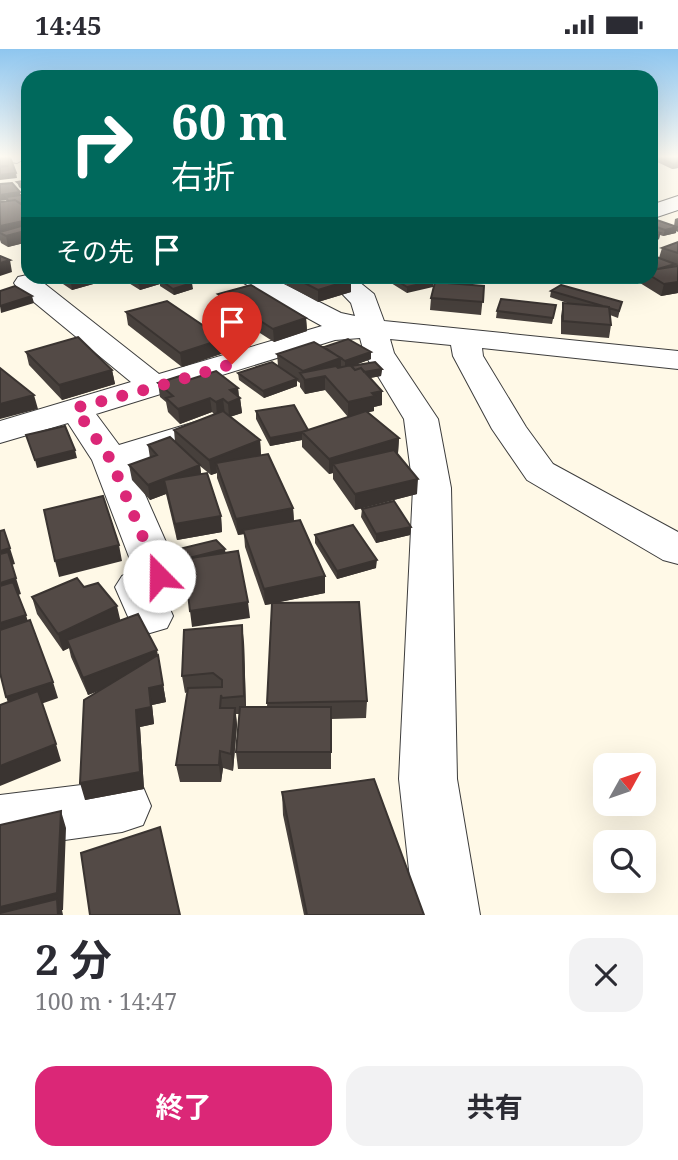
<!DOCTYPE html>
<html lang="ja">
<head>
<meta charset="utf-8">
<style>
	body { margin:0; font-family:"Noto Serif","Noto Sans JP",serif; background:#f2f2f3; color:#2b2b33; height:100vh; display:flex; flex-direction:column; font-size:26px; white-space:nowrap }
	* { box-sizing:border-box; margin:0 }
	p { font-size:23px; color:#7c7c81 }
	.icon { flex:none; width:38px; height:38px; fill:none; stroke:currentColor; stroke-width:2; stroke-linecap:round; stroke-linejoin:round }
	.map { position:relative; height:866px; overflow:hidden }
	.panel { display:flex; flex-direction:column; background:#fff; flex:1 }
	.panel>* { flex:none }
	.hud { position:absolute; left:21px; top:21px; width:637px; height:214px; border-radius:21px; box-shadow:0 7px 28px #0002; background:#00695c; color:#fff; overflow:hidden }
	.needle { width:46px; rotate:50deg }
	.tools { position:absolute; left:593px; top:704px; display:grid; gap:14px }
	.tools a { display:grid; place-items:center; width:63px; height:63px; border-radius:14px; background:#fff; box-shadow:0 7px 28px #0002; font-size:35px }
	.pin { position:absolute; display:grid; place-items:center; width:60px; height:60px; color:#fff; margin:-72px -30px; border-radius:50% 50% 50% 0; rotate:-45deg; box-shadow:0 0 7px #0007 }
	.pin .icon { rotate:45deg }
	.me { position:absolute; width:77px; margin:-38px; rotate:338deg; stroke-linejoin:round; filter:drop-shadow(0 0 5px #0008) }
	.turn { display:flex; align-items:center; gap:24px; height:147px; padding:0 35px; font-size:32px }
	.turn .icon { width:91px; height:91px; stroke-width:2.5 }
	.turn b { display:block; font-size:49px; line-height:60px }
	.then { display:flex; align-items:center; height:66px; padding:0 35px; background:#0003; gap:14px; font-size:26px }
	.round { display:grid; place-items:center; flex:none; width:74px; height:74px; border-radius:21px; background:#f2f2f3 }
	.headline { display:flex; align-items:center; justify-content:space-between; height:119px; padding:0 35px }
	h1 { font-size:42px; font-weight:700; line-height:52px }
	.primary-button { display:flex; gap:14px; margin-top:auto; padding:14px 35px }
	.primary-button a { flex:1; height:80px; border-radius:21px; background:#db2777; color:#fff; font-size:28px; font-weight:700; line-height:80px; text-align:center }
	.primary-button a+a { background:#f2f2f3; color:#2b2b33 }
	.status { display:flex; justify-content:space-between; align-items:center; height:49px; padding:0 35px; background:#fff; direction:ltr }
	.status svg { height:19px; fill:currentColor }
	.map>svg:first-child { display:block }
</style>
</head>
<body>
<div class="status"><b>14:45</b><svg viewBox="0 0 49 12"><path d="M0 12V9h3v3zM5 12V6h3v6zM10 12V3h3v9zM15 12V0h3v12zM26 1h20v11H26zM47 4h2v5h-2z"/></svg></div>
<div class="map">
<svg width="678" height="866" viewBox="0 0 678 866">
	<rect width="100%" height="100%" fill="#fff9e7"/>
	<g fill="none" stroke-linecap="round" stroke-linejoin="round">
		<defs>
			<path id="minor" d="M8,107H26V109L17,114L11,113Z
				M678,147V161L651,170V156Z
				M27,226L36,228L159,325L322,277L242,233L239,228H270L341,264L355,267L351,254L326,228H353L374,245L384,272L678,302V320L482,299L483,307L526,378L553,415L678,483V515L663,511L527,431L492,380L453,307L451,296L390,290L394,304L438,370L451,439L457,730L480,866H414L399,730L413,439L404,370L364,304L360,289L335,291L96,365L119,396L215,367L227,371L233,378L227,385L132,416L181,527L175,538L163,544L173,567L167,579L150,584L133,579L115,538L122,527L134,521L92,411L68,374L0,394V372L131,333L18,240L14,234L18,228Z
				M122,731L143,738L151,757L143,776L122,783L0,800V746Z"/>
		</defs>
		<use href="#minor" stroke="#3d3d3d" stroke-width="2"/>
		<use href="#minor" fill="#fff" fill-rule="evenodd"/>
	</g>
	<path fill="#47403c" d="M651,107H678V119L672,120L651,110Z
		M28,131V159H27L28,160V196L24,194L8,198L1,194L0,191V153H7L6,151H0V135L20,146L28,145L19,138L17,133Z
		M651,169L674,177L675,170L678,169V183L676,182V184L663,187L660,186L659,190L651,194Z
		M678,193V244L661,247L640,234L641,228H651V206L659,209L662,199Z
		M56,228H110L111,230L72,241L57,231Z
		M119,228H185H182L193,240L174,246L160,237V235L140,241Z
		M287,228H345L351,231V243L318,253L287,236Z
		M383,228H427L407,244L383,229Z
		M496,228H527L513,234Z
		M615,228H640L629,232Z
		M484,237L481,266L430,261L431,249Z
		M551,242L620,260L618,269L610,266L611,276L609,289L561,285V267L563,254L570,255L550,248Z
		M218,245L306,269L307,282L274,293L219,258Z
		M556,256L552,275L496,269L497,262Z
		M126,263L223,290L224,304L182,318L128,276Z
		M324,298L371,310L352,317L382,320L381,327L370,329L382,356L374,358V362L368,363L399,389L398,404L397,405L417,445L355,461L333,430V424L329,425L302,398V391L270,397L256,370V362L308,381L348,368L325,341L305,345L300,338V334L297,332V337L264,349L239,331L238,324L278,317L277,305Z
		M26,303L112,321L115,335L62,351L29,316Z
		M185,332L238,339L239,348L240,349L242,364L230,368L260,391L261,406L293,459L294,472L325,544L274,554L367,652L366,669L331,670V720H238L236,703L240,665H236L237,676L233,722L223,719L221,733H180L176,716L188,643L185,644L182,627L244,593L246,658H267L272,555L265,556L245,498L244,485L238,486L217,429V424L211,426L200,417L201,425L221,467L222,483L177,491L166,445L150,451L132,431L129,416L150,409L148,396L175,393L174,381L215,366L212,363L180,375L168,363L166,353L160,348L158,334Z
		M362,460L411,478L410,486L376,494L361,468Z
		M315,486L376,519L337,530L315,494Z
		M84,538L158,606L166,653L152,656L154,675L140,678L144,740L85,751L98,642L88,646L71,608L69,599L63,602L37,565L32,548Z
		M282,743L424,866H304L283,766Z"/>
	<path fill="#3a3431" d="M678,114V119L672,120L673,115Z
		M16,124L17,129L0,131V126Z
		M20,143L21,149L6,148V151L0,152V146Z
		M28,153V159L11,161L10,156Z
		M28,171V182L22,184L24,194L8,198L6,187L0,184V177Z
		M677,178L676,184L663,187L665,181Z
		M660,184L659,190L651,194V188Z
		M10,211L12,223L0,227V214Z
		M95,228H110L111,230L72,241L71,234Z
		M163,228H170L159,230L160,235L140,241L139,235Z
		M513,228H527L513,234Z
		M630,228H640L629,232Z
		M351,231V243L318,253V241Z
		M434,232L433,238L407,244V238Z
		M678,233V244L661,247L664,235Z
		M192,234L193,240L174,246L173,240Z
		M32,247L34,254L1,264L0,257Z
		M306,269L307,282L274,293L273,280Z
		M223,290L224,304L182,318L180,304Z
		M371,303V310L345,320V312Z
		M341,309V323L325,328V341L305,345L303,322Z
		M382,320L381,327L353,332V325Z
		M112,321L115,335L62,351L59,336Z
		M297,330V337L264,349L263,342Z
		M238,339L239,350L240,349L242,364L229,368L228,354L230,341Z
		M382,342V356L374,358V362L348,368V353L372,344Z
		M34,346L38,360L0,370V355Z
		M210,349L212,363L180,375L178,360Z
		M223,350L225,365L217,368L216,353Z
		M302,383V391L270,397V389Z
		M399,389L398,404L338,423L333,415V424L329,425V410Z
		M260,391L261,406L216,414L217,424L211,426L209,411Z
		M75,401L77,409L37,419L35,411Z
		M200,416L202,431H164L166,445L150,451L148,436Z
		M418,430L417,445L355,461V445Z
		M293,459L294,475L243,481L244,485L238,486L236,470Z
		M221,467L222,483L177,491L175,475Z
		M411,478L410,486L376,494V485Z
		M119,496L122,512L59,528L55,512Z
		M10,499L15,515L0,519V502Z
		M225,500L226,508L175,522L173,513Z
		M377,511L376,519L337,530V522Z
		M325,527V544L265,556L264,540Z
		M16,529L21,545L0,552V534Z
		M248,553L250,569L192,578L190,562Z
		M117,557L121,574L67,591L69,599L63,602L58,585Z
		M26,566L31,583L0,593V574Z
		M242,576L244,593L246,664L244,647Z
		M157,601L160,618L88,646L83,629Z
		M158,606L166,653L152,656L154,675L140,678L144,740L85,751L80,734L136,661L149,639Z
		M53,633L58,649L12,665L6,648Z
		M235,659L237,676L233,722L231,705Z
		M56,695L61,712L0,737V717Z
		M220,702L223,719L221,733L219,716Z
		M61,762L66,779L63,861H62L63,866H0V858Z"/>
	<path fill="#534a46" stroke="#3a3431" stroke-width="2" d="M656,107H678V114L673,115Z
		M10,108L16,124L0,126V118L8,117H0V109Z
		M28,131V139L27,140L17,133Z
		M12,134L20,143L0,146V135Z
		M28,145V153L20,154L15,151L8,152L6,148Z
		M15,151L28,160V171L0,177V153Z
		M651,169L677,178L665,181L651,176Z
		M28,175V186L21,183L6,187L0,184V183Z
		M651,181L660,184L651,188Z
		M678,193V204L662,199Z
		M651,206L675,215L658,220L651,217Z
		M0,207L10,211L0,214Z
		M678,217V233L664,235L651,227V221Z
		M60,228H95L71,234Z
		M128,228H163L139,235Z
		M169,228H181L192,234L173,240L159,230Z
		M293,228H345L351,231L318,241Z
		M391,228H427L434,232L407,238Z
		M435,233L484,237L483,253L431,249Z
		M251,236L306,269L273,280L218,245Z
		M561,236L622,253L619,262L609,259V258L603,257L551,242Z
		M15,237L32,247L0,257V242Z
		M501,250L556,256L553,269L497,262Z
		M167,252L223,290L180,304L126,263Z
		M563,254L609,258L611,276L563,272Z
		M78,288L112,321L59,336L26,303Z
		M348,290L371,303L345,312L324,298Z
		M314,293L341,309L303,322L277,305Z
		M272,313L297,330L263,342L238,324Z
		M375,313L382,320L364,323L361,319L355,321L351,317Z
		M351,316L355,321L361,319L382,342L372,344L375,347L348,353L325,327L305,331L300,324L336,317L338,319Z
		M0,319L34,346L0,355Z
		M216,322L238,339L230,341L240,349L228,354L223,350L216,353L210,349L178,360L166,349L173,347L158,334L180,327L185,332Z
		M294,356L308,381L302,383L270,389L256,362Z
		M223,362L260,391L209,411L174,381Z
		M366,362L399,389L329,410L302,383Z
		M65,377L75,401L35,411L26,386Z
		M170,388L200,416L148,436L129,416L157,406L148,396Z
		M394,401L418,430L355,445L333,415Z
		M268,405L293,459L236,470L216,414Z
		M207,424L221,467L175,475L164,431Z
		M103,447L119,496L55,512L44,461Z
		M394,452L411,478L376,485L362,460Z
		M300,471L325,527L264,540L243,481Z
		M353,476L377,511L337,522L315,486Z
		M4,481L10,499L0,502V482Z
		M216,491L225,500L173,513L171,502Z
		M238,502L248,553L190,562L184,510Z
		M8,503L16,529L0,534V505Z
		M77,529L84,538L98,534L117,557L58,585L32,548Z
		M13,533L26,566L0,574V537Z
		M359,553L367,652L267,654L272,554Z
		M138,565L157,601L83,629L67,591Z
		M30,571L53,633L6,648L0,624V581Z
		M242,576L244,647L222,649L221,646L220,659H235L231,705L220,702L219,716H176L188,639L222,638V631L213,624L182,627L184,581Z
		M158,606L163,636L149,639L151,658L136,661L140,723L80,734L84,651Z
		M38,642L56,695L0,717V656Z
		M240,658H331V703H236Z
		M374,730L424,866H307L282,743Z
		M61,762L57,844L0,858V776Z
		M160,778L180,866H90L81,804Z
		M57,850L58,866H0V864Z"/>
	<linearGradient id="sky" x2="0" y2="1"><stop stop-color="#8ec6ef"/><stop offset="0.47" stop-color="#fffcf4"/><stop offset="1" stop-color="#fffcf4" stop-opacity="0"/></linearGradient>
	<rect width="678" height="229" fill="url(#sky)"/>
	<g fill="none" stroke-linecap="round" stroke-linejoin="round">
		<path stroke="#db2777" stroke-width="12" stroke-dasharray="0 21.6" d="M159,527L111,411L75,359L156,338L232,315"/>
	</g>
</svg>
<div class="tools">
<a><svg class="needle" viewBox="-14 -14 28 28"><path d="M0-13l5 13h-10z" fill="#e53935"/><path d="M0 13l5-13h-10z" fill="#7c7c81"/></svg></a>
<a><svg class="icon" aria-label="search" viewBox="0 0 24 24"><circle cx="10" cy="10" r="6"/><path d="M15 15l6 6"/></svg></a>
</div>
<div class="pin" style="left:232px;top:315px;background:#d93025"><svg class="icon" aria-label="arrive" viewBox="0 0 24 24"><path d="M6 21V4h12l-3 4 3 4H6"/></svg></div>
<svg class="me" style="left:159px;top:527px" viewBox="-20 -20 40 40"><circle r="19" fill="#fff"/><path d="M0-13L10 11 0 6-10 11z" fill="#db2777"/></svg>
<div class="hud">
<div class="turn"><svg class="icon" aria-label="right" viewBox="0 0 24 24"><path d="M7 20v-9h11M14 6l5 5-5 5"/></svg><div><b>60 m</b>右折</div></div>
<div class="then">その先<svg class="icon" aria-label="arrive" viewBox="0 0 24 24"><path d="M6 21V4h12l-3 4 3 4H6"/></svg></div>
</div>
</div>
<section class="panel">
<div class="headline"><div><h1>2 分</h1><p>100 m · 14:47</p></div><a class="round"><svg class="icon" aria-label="close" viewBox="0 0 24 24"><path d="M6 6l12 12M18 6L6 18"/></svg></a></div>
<div class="primary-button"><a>終了</a><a>共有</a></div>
</section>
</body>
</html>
